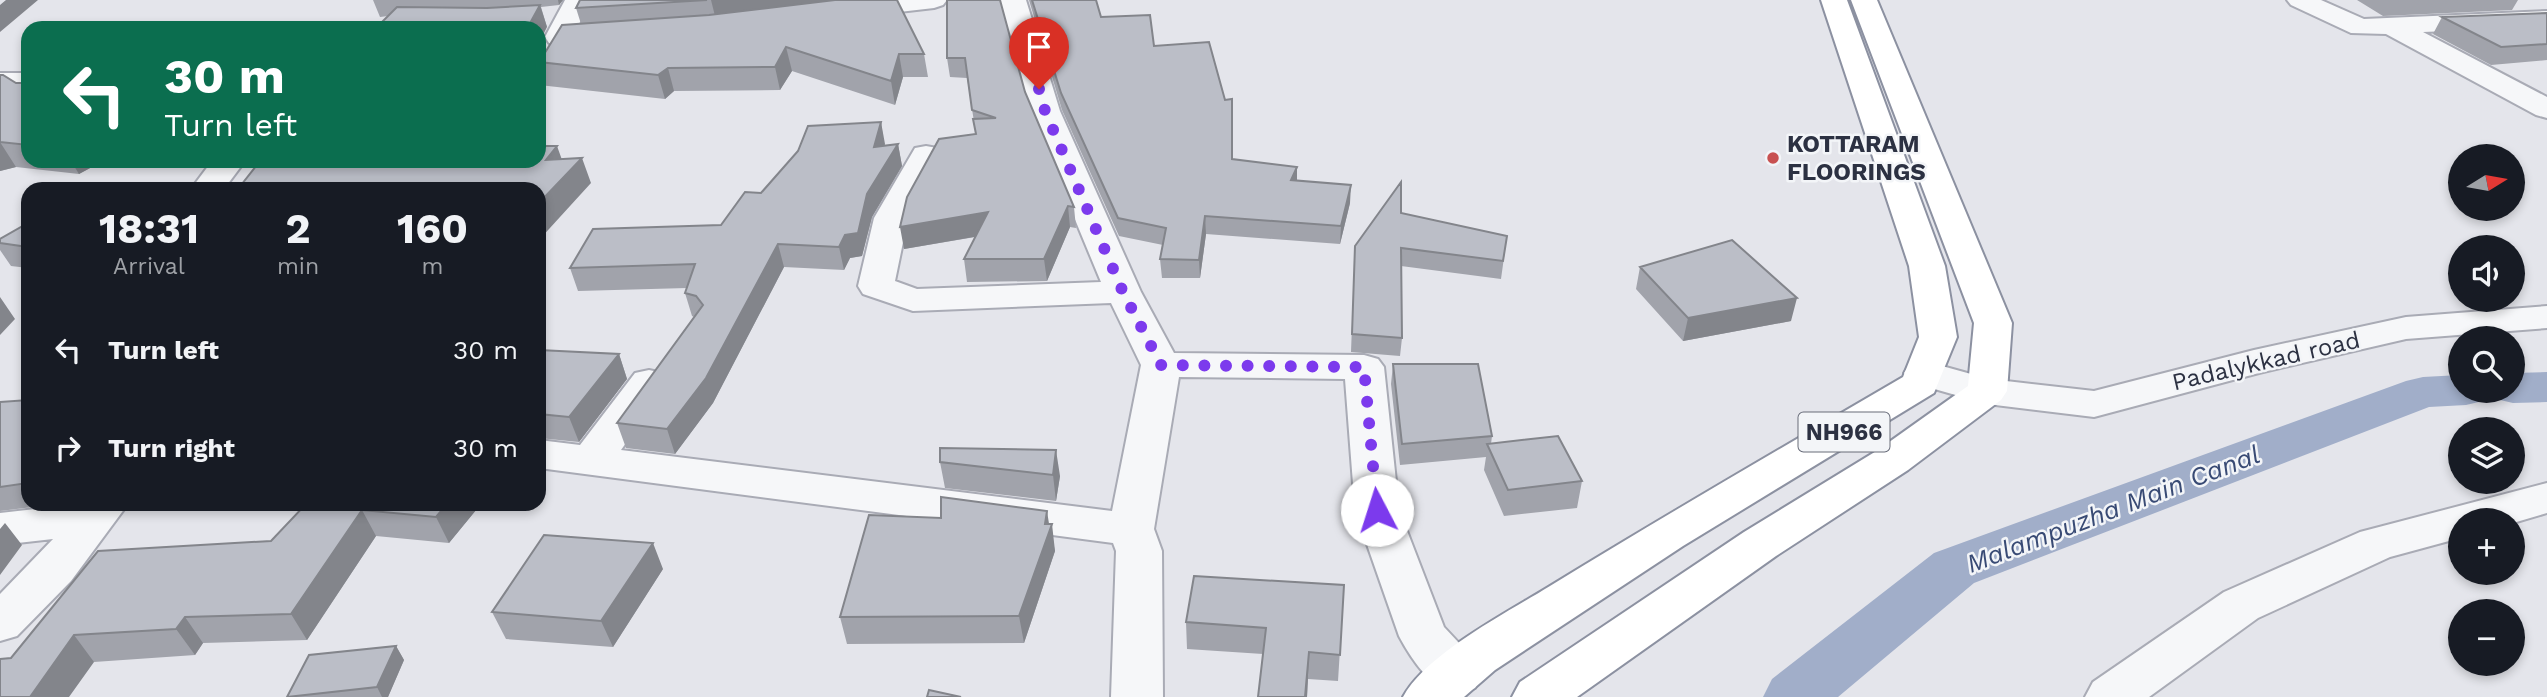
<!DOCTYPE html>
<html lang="en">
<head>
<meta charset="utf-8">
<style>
	body { margin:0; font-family:"Work Sans",sans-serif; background:#20242c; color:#f1f3f6; height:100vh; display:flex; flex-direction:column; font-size:26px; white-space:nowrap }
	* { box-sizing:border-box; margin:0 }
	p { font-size:23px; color:#9ea1a6 }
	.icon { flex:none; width:38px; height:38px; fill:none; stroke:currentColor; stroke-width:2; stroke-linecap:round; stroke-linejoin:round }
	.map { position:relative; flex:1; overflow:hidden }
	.side { position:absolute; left:21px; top:182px; width:525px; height:329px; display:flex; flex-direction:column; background:#171b24; border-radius:21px; box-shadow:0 4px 10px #0003 }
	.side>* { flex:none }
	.hud { position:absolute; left:21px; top:21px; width:525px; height:147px; border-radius:21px; box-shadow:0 4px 10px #0003; background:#0b6e4f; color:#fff; overflow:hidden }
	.needle { width:46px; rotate:79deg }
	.buttons { position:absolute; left:2448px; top:144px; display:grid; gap:14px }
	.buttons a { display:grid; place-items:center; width:77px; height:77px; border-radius:50%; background:#171b24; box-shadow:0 4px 10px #0003; font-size:35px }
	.pin { position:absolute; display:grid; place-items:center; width:60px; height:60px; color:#fff; margin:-72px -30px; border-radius:50% 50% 50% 0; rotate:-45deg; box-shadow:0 0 7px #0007 }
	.pin .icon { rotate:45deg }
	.me { position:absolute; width:77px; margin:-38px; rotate:355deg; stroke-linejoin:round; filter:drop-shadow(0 0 5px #0008) }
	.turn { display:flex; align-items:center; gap:24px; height:147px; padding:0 28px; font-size:32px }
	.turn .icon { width:91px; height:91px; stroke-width:2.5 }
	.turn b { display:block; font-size:49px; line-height:60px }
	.eta { display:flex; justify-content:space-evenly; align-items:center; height:119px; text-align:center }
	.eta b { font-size:42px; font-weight:700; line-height:49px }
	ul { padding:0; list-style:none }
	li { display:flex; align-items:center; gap:21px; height:98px; padding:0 28px }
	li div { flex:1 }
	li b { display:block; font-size:26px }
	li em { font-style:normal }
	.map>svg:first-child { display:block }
</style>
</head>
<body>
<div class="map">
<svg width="2547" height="697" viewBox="0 0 2547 697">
	<rect width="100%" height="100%" fill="#e4e5eb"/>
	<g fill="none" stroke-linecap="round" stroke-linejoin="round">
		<path fill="#a1aec9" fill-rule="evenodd" d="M2547,372V402L2513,403L2496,399L2490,391L2483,401L2466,405L2429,407L1974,583L1838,697H1763L1772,679L1934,553L2406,381L2423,377L2460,375V390H2513V373Z"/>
		<defs>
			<path id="minor" d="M565,0H591L577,28L605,29L609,35L605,41L559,45L549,43L545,37Z
				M866,0H947L943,5L934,8L847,18L838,16L834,10L838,4Z
				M1000,0H1026L1060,111L1141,292L1174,353L1364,355L1378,359L1384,367L1399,510L1444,627L1475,660L1482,674L1475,688C1470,690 1463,693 1458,693C1434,695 1409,655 1399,636L1355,510L1345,379L1179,377L1154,529L1162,551L1163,697H1111L1116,551L1113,543L539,468V440L580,445L635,373L649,370L663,373L669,382L621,450L1112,511L1141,365L1111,303L913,311L863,294L858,286L874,218L915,148L926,146L937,148L942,155L908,218L895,281L917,289L1101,282L1030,111Z
				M2287,0H2321L2364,19L2547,11V27L2423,32L2547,97V118L2536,115L2386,34L2351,33L2291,5Z
				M0,73H28V91H0Z
				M212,161H245L224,189H191Z
				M2547,306V328L2406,339L2259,373L2094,417L1987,404L1910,382L1904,373L1910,364L1924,361L1989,379L2094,391L2254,350L2406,317Z
				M2547,483V513L2513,523V520H2460V538L2390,557L2258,618L2149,697H2085L2093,682L2224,592L2360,532Z
				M80,504H123L125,508L71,581L17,636L0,641V594L53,539L0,545V513Z"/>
			<path id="highway" d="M1821,0H1847L1945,266L1957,337L1934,393L1683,546L1495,670L1464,697H1403C1426,654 1508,612 1550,586C1667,514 1785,446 1903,377L1919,337L1909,266Z
				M1851,0H1877L2012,323L2007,391L2001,400L1908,470L1776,556L1577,697H1512L1520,682L1744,532L1878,450L1968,386L1974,323Z"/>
		</defs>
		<use href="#minor" stroke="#a9abb5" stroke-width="4"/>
		<use href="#highway" stroke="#8c91a1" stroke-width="4"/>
		<use href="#minor" fill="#f6f7f9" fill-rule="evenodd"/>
		<use href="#highway" fill="#fff" fill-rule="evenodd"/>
	</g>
	<path fill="#a1a3ab" d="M373,0H563L559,5L541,7L547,27L388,16L380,17Z
		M580,0H897L924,54L928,77H903L895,105L792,71L780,90L674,91L665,99L539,85V57L543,56L581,24L576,8Z
		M947,0L1025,92L1074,207L1076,228L1070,227L1047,281L967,282L964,259L975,237L904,249L976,134L967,78L950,77L947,58Z
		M1029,0H1096L1101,17L1154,46L1232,159L1297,167V181L1350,203L1340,244L1206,234L1200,278H1162L1160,259L1163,245L1119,236L1062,110Z
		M2357,0H2518L2512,10L2383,16Z
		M2547,13V60L2491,65L2433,34L2442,17Z
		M0,75L16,83H28V161H103L79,174L16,167L0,171Z
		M881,122L884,146L898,144L902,166L872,217L862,256L850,258L844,270L784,267L713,403L675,454L626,448L617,423L694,317L692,316L685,293L687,288L578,291L570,268L721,225L761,193Z
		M1401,213L1507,236L1501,279L1401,266L1402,338L1400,356L1351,352L1355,246Z
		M28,223V268L11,266L0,250V239Z
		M1640,267L1791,321L1683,341L1636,289Z
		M539,350L619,354L627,379L579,442L539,438Z
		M1393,364L1492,436L1491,444L1582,481L1577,508L1504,516L1484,470L1486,457L1400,465L1391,384Z
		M28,400V504H57L0,511V402Z
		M940,462L1060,476L1056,501L945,488Z
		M306,504H481L449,543L376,536L307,640L203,643L195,655L94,662L11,658L271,541Z
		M1049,524L1055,551L1024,643L847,644L840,617Z
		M663,569L613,647L506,639L492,612Z
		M1344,585L1338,681L1308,679L1307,697H1258L1263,654L1187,649L1186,622Z
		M396,646L404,660L388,697H287Z"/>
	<path fill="#83858b" d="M6,0H38L0,32V5Z
		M558,0H563L559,5Z
		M711,0H865L715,16Z
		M540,5L547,27L539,43V28H529V25Z
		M786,47L792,71L780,90L775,67Z
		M899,54L903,77L895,105L891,81Z
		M668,68L674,91L665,99L658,75Z
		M881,122L885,144L878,169L874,147Z
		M0,142L16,167L0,171Z
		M898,144L902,166L872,217L862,256L850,258L844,270L839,247L867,194Z
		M557,146L566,171L546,160Z
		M582,158L591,183L539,240V203Z
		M71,161H103L79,174Z
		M424,161H447L451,172H429Z
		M1297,167V185L1291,180Z
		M1351,185L1350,203L1340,244L1341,226Z
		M1068,206L1070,227L1047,281L1044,259Z
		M988,212L991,234L904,249L900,227Z
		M1205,216L1206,234L1200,278L1199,260Z
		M778,244L784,267L713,403L675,454L667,429Z
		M0,297L15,319L0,335Z
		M1797,298L1791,321L1683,341L1688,318Z
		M619,354L627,379L579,442L569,417Z
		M1056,450L1060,476L1056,501L1053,475Z
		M447,504H481L449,543L436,517Z
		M362,510L376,536L307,640L291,614Z
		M1047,511L1050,530L1052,524L1055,551L1024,643L1019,616L1045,524Z
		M5,523L22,545L0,575V529Z
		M653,543L663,569L613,647L601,621Z
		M185,617L203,643L195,655L176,629Z
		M74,635L94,662L69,697H30Z
		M396,646L404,660L388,697H382L377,687Z
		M1309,652L1307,697H1305Z"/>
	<path fill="#bbbec7" stroke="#83858b" stroke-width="2" d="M580,0H707L576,8Z
		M835,0H897L924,54H899L891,81L786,47L775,67L668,68L658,75L539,62V57L543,56L562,25L709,15Z
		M947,0H1000L1025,92L1074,207L1068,206L1044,259H964L988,212L900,227L907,197L939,139L976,134L973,119L996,118L972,110L965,58H947Z
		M1032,0H1096L1101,17L1150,15L1154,46L1209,42L1225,100L1232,99V159L1297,167L1291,180L1351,185L1341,226L1205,216L1199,260L1160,259L1166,228L1118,218L1061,93Z
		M540,5L529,25V28H376L397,7L487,8Z
		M2547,13V44L2501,47L2442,17Z
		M0,75H3L16,83H28V145L0,142Z
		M881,122L874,147L898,144L867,194L858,233L845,235L839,247L778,244L706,378L667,429L617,423L703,305L696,296L685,293L695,264L570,268L593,229L721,225L745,192L761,193L798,151L808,126Z
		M539,146H557L546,160L582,158L539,203V189H238L260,161H427V162L429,166H463L468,161H539Z
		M1401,182V213L1507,236L1503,261L1401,248L1402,338L1352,334L1355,246Z
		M28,223V247L0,243V239Z
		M1732,240L1797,298L1688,318L1640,267Z
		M539,350L619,354L569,417L539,414Z
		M1393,364H1478L1492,436L1402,444Z
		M28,400V483L0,487V402Z
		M1558,436L1582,481L1508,490L1487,444Z
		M940,448L1056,450L1053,475L940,462Z
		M941,497L1047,511L1045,524H1052L1019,616L840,617L869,515L941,518Z
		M306,504H447L436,517L362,510L291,614L185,617L176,629L74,635L30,697H0V659L11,658L98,551L271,541Z
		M544,535L653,543L601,621L492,612Z
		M1194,576L1344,585L1340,655L1309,652L1305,697H1258L1266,628L1186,622Z
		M396,646L377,687L287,697L309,655Z
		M929,690L961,697H927Z"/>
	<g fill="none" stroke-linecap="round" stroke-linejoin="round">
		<path stroke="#7c3aed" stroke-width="12" stroke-dasharray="0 21.6" d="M1039,89L1045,111L1123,292L1161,365L1364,367L1377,510"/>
	</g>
	<circle fill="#c85151" stroke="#f3f5f8" stroke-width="2.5" cx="1773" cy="158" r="7"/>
	<g text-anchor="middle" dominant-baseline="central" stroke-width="5" stroke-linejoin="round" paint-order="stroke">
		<rect fill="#f3f5f8" stroke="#686c79" stroke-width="2" x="1798.5" y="412.5" width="91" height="39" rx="5"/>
		<g font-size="23" font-weight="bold" fill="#2c3142">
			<text x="1844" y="432">NH966</text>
		</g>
		<g font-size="24" font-weight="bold" fill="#2c3142" stroke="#f3f5f8" text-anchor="start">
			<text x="1787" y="144">KOTTARAM<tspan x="1787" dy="28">FLOORINGS</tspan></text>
		</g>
		<g font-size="24" fill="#2c3142" stroke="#f3f5f8">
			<text transform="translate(2266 361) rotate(-13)">Padalykkad road</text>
		</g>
		<g font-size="26" font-style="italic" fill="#384a74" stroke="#f3f5f8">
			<text transform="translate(2113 509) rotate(-21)">Malampuzha Main Canal</text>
		</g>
	</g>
</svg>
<div class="buttons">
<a><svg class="needle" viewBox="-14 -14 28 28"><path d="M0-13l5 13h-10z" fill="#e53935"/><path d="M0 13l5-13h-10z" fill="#9ea1a6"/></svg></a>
<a><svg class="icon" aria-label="sound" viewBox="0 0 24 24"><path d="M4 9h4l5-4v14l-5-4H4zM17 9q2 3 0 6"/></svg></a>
<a><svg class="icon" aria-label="search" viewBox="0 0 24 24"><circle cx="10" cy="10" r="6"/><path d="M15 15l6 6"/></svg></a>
<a><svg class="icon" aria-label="layers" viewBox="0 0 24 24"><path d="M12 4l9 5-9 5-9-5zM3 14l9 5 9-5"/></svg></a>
<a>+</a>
<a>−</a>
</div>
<div class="pin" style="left:1039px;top:89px;background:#d93025"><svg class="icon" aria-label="arrive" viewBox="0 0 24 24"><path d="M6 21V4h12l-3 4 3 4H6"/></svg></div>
<svg class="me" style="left:1377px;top:510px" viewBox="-20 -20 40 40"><circle r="19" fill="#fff"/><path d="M0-13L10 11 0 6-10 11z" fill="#7c3aed"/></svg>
<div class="hud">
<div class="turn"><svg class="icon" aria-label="left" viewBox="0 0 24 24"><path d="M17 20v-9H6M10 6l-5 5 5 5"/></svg><div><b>30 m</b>Turn left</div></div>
</div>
<section class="side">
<div class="eta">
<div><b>18:31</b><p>Arrival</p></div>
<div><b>2</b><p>min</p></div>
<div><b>160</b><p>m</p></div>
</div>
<ul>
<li><svg class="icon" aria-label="left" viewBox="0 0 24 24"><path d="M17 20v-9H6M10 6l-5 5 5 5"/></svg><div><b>Turn left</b></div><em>30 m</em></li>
<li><svg class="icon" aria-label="right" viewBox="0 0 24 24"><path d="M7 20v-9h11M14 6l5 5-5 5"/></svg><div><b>Turn right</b></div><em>30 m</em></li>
</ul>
</section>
</div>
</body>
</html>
